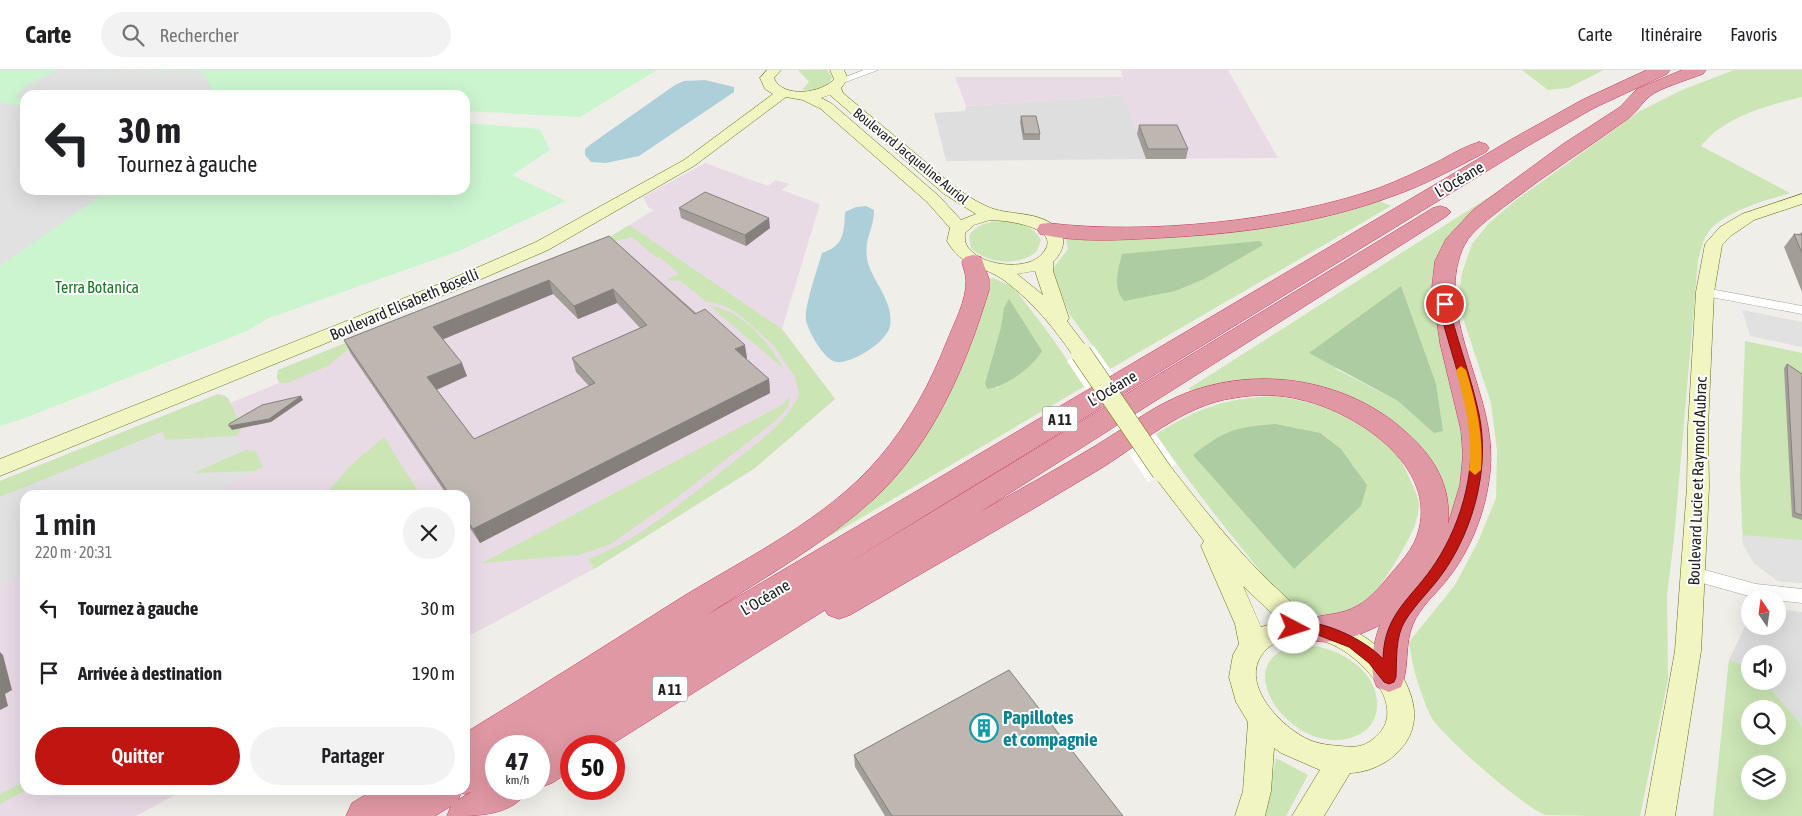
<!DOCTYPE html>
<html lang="fr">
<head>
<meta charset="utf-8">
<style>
	body { margin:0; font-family:"Asap Condensed",sans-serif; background:#f2f2f2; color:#202124; height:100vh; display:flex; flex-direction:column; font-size:19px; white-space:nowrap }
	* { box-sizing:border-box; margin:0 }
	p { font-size:16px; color:#757577 }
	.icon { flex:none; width:28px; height:28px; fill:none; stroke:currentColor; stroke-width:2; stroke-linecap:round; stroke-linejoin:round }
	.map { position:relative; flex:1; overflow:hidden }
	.sheet { position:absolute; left:20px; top:420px; width:450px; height:305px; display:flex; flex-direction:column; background:#fff; border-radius:15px; box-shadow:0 5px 20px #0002 }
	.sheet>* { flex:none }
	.hud { position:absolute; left:20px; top:20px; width:450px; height:105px; border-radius:15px; box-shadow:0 5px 20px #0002; background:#fff; color:#202124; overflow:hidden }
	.needle { width:32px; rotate:347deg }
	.controls { position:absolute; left:1741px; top:520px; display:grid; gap:10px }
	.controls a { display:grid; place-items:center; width:45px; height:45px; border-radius:50%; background:#fff; box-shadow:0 5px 20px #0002; font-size:25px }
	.speed { position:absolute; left:485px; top:665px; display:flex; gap:10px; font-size:25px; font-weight:700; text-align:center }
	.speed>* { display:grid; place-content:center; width:65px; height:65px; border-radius:50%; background:#fff; box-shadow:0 5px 20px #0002; line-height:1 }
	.speed small { font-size:12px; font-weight:400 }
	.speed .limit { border:8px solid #d22; background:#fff; color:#111 }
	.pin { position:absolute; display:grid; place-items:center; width:42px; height:42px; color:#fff; margin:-21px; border:2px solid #fff; border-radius:50%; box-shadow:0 1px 5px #0007 }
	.me { position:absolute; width:55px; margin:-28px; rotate:95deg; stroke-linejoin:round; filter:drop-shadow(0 0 4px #0008) }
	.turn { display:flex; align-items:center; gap:18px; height:105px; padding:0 15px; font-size:22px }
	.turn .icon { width:65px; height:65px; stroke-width:2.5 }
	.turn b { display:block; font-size:35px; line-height:42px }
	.round { display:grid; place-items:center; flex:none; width:52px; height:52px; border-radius:26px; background:#f2f2f2 }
	.overview { display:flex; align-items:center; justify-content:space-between; height:85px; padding:0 15px }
	h1 { font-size:30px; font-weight:600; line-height:38px }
	.action { display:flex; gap:10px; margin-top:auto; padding:10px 15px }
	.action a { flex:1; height:58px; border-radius:30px; background:#c01612; color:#fff; font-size:20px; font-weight:600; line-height:58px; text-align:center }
	.action a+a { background:#f2f2f2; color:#202124 }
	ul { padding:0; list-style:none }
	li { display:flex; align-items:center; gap:15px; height:65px; padding:0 15px }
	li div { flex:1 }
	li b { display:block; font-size:19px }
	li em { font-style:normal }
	header { display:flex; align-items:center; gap:30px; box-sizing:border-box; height:70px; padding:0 25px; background:#fff; border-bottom:1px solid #e0e0e0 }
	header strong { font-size:24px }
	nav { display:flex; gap:28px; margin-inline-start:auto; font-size:18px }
	.search { width:350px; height:45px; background:#f2f2f2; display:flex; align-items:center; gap:12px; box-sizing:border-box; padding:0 18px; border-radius:28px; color:#757577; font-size:19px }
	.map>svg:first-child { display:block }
</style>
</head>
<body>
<header>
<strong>Carte</strong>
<div class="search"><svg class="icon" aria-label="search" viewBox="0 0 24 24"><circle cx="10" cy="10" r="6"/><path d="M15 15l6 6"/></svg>Rechercher</div>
<nav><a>Carte</a><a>Itinéraire</a><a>Favoris</a></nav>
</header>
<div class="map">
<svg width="1802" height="746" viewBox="0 0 1802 746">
	<rect width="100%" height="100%" fill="#f0eee9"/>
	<path fill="#dfdede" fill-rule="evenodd" d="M1124,25L1146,89L946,91L934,43L965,41L966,36Z
		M1778,539L1802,542V746H1713L1729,590L1750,546V556H1778ZM1750,584H1778V611H1750ZM1750,639H1778V666H1750ZM1750,694H1778V721H1750Z"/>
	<path fill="#e9dbe6" d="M1121,0H1228L1278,88L1146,89L1124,25L966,36L955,7H1123Z
		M705,93L768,116L776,110L789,114L782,120L820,134L782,259L835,329L755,398L594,499L465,568V425H25V720H184L136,746H0V411L218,324L226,326L230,333L279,313L277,308L278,300L607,169L654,140L649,138L643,127Z"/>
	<path fill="#cbe5b4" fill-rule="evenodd" d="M827,0L832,7C828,19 813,20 802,20L809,12L798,0Z
		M1522,0H1604L1568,18L1548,20Z
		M1734,0H1802V27C1766,36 1725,46 1701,76L1790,123C1766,130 1721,142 1707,164C1702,171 1701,182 1698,190L1674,469L1667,525L1668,609L1640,746C1623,746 1555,746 1545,745C1523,736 1440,665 1430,645C1420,622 1412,597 1409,572L1455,515L1478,472L1496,428L1497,381L1491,333L1458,233L1462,203L1472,174L1489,153L1515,131L1640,41L1682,20Z
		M1500,120L1448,170L1457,309L1467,403L1444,473L1439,412L1323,321L1194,322L1188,319ZM1334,298L1436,314L1435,363L1398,331Z
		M1378,130L1391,136L1110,299L1070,245L1051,201L1068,179L1065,166L1160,165Z
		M1006,151C1019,153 1034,156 1041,170L1037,181C1020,197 987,194 971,178L969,166C977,153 992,151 1006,151Z
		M629,155L782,259L835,329L755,398L594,499L588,489C640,470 683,431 727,397C752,376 786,355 799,325L795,307L773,275L739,244L725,236L705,231L681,211L665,210L679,204L660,187L657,188L632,167L616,171L348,279L328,296L287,313H280L277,308L278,300L607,169Z
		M993,208L1011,216L1017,222L1050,265L1085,316L752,512L862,432L989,209ZM1004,238L998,318L985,313L1001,257Z
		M710,236C742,240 769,273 784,299Z
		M1745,271L1802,283V513L1778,511L1754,493L1743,474L1740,408Z
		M218,324L228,328L242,357L237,366L166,370L162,362L0,427V411Z
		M790,326L788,337L776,350L678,427L609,475L579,485L482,493L782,335Z
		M1275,326C1329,334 1391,355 1411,412C1414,418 1418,427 1419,433C1419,453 1408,470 1399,486C1391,501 1369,533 1355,543C1343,551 1312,546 1300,538C1277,525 1261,502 1245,482C1213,443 1184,405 1156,364C1198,338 1225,328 1275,326ZM1276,354C1319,363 1328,362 1356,399Z
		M384,367L418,421L410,425H325L352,394Z
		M246,380L256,381L263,397L252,402L192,403Z
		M1302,575C1334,575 1375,597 1377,632C1378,645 1372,658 1360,664C1297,697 1217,586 1302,575Z
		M1729,590L1750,598V611H1764L1802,656V746H1713ZM1750,639H1778V666H1750ZM1750,694H1778V721H1750Z
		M1276,688L1308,705L1286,746H1265Z
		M25,711V720H27L0,734V724Z"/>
	<path fill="#adcca1" d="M1260,171L1263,175L1204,209L1175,221L1124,231C1112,216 1118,201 1122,184Z
		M1401,216L1436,314L1443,361L1434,363L1398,331L1309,283Z
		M1009,229L1042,281C1033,297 1005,317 987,319L985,313L1001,257L1004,238Z
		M1276,354L1320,363L1341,379L1367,415L1361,436L1294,499L1193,385C1228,359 1233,358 1276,354Z"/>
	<path fill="#cbf5cf" d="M0,0H657L580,47L465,41V25H25V120H465V53L540,59L550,80L512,105L566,131L459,181L269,248L247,261L25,348L0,356Z"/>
	<path fill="#e1e1e1" d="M59,0L195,1L204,4L212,21L218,22L214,25H25V30L18,28L16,25L30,13Z
		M0,33L25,36V120H109L0,196Z
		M1742,240L1802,252V277L1750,266Z
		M162,362L166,370L237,366L242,381L194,403L257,401L205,425H25V504L0,515V427Z
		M1742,465L1802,470V513L1778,511L1754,493L1743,474Z"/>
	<path fill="#adcfda" d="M705,10L734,17V22L639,86L606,93L591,92L585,85V79L591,74L675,15L684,11Z
		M866,136L874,140C874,162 861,171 869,196C876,215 894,234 890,256C887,272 852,294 836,292C824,290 808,261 806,250C804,237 818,197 822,183C844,176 844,163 845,142L856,137Z"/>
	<path fill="#fff" d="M1094,276L1176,394L1148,412L1067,291Z"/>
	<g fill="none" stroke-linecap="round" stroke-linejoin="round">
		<defs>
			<path id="street" d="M864,0H878L843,13L835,11Z
				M1705,218L1802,236V244L1700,225L1699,222Z
				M1694,497L1756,514L1802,519V533L1756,528L1688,509L1686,504L1688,499Z"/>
			<path id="secondary" d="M767,0H781L774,8C782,29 823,23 834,9L830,0H844L848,9L841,18L843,23C869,45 896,67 922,89C942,106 962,125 986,136C1009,147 1038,139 1058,159C1068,170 1062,183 1053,192V201L1069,248L1067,251L1091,283L1088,287L1081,289L1074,287C1055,259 1033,232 1005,211C982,194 963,199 947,171L950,158L927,132L821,39L803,30L786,27L694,96L548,180L454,221L0,406V389L442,213L536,172L684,90L773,24L765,19L760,8ZM830,25L944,124L976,144L961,150L939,126L831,33L821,28ZM990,150C1005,150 1066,157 1042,184C1028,200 992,196 976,185C967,178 964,174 965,163L974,155ZM1035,201L1043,225L1017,204Z
				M1802,124V134L1754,150L1732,165L1722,175L1714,222L1708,357L1709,417L1701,581L1675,746H1645L1675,581L1687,417L1688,357L1696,222L1705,174L1720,157L1742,144Z
				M1162,394L1170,396C1203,438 1236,480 1274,516C1286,527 1299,541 1312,548C1317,550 1325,550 1331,552C1349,557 1366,566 1380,579C1397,595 1412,617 1414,641C1417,676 1382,702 1350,703L1324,746H1292L1320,700L1281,683L1274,678L1271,721L1265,746H1235L1243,721L1248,652L1236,632L1229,607L1233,585L1239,574L1235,554L1201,476L1204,471L1151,402L1154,396ZM1243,516L1280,551L1261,557ZM1294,569C1306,569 1320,569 1331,574C1364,588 1415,643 1369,672C1360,678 1350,677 1340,676C1326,675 1312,673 1300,665C1272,648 1236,605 1269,577C1275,572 1287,571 1294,569Z"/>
			<path id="highway" d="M1647,0H1670L1667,4L1594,38L1526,77L838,499L1433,138L1440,136L1447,138L1451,142L1447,146L980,442C1019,420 1057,399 1095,376C1123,359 1149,339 1179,326C1249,296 1334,306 1394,352C1428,379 1452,409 1448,454L1460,415L1463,385L1461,360L1440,273L1432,217L1435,191L1446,169L1473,140L1563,74L1620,37L1637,19L1682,0H1706L1703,4C1690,9 1660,18 1650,26C1642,32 1637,42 1629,48C1589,77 1548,103 1509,133C1495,144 1479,155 1468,169C1459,182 1455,201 1455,217C1456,280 1497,338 1490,402C1486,441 1471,480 1446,511C1435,525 1420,537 1413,554C1404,574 1410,598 1401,617L1389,622L1377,617C1368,599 1373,574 1380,555C1359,566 1330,577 1307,569L1303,559L1307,549C1323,544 1342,545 1357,536C1372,528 1383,513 1394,500C1401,492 1409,483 1414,473C1447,403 1360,343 1302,330C1280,324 1256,324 1234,328C1182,335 1139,376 1095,402C1014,451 932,497 850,545L839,549L828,545L825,540L609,676H571V701L552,713L539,718V676H496V719H529C513,746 479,746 447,746L451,736L435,746H346L352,733L373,720H465V663C537,619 608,574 679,529C747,487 826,450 879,388C909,353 930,314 947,271C954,253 967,230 966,210C966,204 963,198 962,192L965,187L973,185L981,187L989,209V220C966,296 934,372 875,428C825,474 764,507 707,545L1512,69L1582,30ZM471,722L458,730L461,723L465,724Z
				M1479,72L1486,74L1489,78L1486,82C1455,98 1425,115 1393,126C1318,154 1238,164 1158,168C1119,170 1078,173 1040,164L1037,159L1040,154L1048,153C1146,165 1286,151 1379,118C1400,110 1421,100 1441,90C1453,83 1466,76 1479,72Z"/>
		</defs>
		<use href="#street" stroke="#a2a2a2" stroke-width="1"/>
		<use href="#secondary" stroke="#64710f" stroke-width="1"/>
		<use href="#highway" stroke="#cc3868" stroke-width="1"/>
		<use href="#street" fill="#fff" fill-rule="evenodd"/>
		<use href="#secondary" fill="#f1f5c2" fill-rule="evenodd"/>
		<use href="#highway" fill="#e098a4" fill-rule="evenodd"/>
		<defs>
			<path id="secondary-bridge" d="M1081,283L1162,402"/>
		</defs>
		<use href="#secondary-bridge" stroke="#64710f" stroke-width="21" stroke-linecap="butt"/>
		<use href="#secondary-bridge" stroke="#f1f5c2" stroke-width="20"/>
	</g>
	<path fill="#a39d98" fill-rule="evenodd" d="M1021,46L1040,64V70H1023L1020,52Z
		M1139,55L1188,79L1186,89H1146L1137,64Z
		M679,138L770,158L746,176L681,148Z
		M1802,162V222L1784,177L1794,164H1799Z
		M609,166L747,288L746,289L769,309L770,323L480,473L465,451V425H447L351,284L344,270ZM553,224L578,249L617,233L640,258L572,288L576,302L589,316L474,369L437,320L467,306L443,269Z
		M1787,294L1802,304V450L1792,447L1784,298Z
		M854,685L1123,746H885L855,697Z"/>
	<path fill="#85807c" d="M769,148L770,158L746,176L745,165Z
		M549,210L553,224L439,271L433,257Z
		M613,219L617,233L578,249L574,236Z
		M745,275L747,288L737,293L735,279Z
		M462,293L467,306L433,321L427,307Z
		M769,309L770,323L480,473L473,459Z
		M301,326L303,330L271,352L232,360L229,356Z
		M0,582L3,585L12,620L5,624L8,636L0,640Z"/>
	<path fill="#beb7b1" stroke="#85807c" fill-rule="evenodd" d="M1021,46H1036L1040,64H1024Z
		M1139,55H1177L1188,79H1148Z
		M705,122L769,148L745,165L679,138Z
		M1794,164L1802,165V183Z
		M609,166L695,244L705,239L745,275L735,279L769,309L473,459L465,447V425H450L344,270ZM549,210L574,236L613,219L647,255L572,288L595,313L474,369L427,307L462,293L433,257Z
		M1787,294L1802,304V445L1795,443Z
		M301,326L269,349L229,356V354L262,335Z
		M1009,600L1123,746H892L854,685Z"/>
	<path fill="#c01612" stroke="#7d0e0c" d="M1442,231L1450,234L1451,245C1460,278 1472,311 1479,344C1490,397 1474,457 1445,500C1433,518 1416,533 1405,551C1395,567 1397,590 1396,607L1394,612L1389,614L1384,612L1369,593L1349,577L1318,565L1290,562L1288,558L1290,554C1316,545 1366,570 1383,589C1384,542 1413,528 1436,492C1463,451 1478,393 1468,344C1461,311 1450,278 1441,245Z"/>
	<path fill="#f59e0b" d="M1461,296L1466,300C1476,333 1484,365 1481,400L1475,405L1469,400C1473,365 1465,333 1456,300Z"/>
	<defs>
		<symbol id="building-ring" viewBox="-11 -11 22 22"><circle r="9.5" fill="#fff" stroke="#0f9aa8" stroke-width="1.5"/><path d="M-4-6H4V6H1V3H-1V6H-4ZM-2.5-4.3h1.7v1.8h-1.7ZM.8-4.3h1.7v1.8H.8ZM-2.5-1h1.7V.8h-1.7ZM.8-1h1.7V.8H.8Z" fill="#0f9aa8"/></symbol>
	</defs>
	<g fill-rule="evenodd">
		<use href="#building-ring" x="968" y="642" width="32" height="32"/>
	</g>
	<g text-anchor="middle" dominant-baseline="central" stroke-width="4" stroke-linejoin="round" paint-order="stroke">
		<g font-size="14" fill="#212121" stroke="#fff">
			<text transform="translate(911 86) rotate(39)">Boulevard Jacqueline Auriol</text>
		</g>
		<g fill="#fff" stroke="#646464" stroke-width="1">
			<rect x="1042.5" y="336.5" width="35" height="25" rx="4"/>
			<rect x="652.5" y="606.5" width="35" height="25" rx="4"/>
		</g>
		<g font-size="15" font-weight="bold" fill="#212121">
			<text x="1060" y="349">A 11</text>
			<text x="670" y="619">A 11</text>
		</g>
		<g font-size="16" fill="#212121" stroke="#fff">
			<text transform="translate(1459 109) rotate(-31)">L’Océane</text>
			<text transform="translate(404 234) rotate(-23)">Boulevard Elisabeth Boselli</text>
			<text transform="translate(1112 318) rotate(-31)">L’Océane</text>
			<text transform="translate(1697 411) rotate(-88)">Boulevard Lucie et Raymond Aubrac</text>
			<text transform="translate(765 527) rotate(-31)">L’Océane</text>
		</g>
		<g font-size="16" fill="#167820" stroke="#fff">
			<text x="97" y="217">Terra Botanica</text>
		</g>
		<g font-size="19" font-weight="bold" fill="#0d838f" stroke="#fff" text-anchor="start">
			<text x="1003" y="647">Papillotes<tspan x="1003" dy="22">et compagnie</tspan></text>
		</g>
	</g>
</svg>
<div class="controls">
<a><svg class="needle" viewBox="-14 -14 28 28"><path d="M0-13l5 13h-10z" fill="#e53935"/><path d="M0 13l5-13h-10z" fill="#757577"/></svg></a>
<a><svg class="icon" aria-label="sound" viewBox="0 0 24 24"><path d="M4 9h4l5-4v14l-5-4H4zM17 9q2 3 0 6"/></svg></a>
<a><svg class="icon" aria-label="search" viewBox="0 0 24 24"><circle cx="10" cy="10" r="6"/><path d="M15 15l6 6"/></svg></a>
<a><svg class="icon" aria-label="layers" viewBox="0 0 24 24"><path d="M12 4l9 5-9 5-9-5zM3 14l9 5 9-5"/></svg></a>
</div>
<div class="speed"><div>47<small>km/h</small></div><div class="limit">50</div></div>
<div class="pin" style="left:1445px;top:234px;background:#d93025"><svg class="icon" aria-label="arrive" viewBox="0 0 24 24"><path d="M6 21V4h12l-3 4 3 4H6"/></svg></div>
<svg class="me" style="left:1294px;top:558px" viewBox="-20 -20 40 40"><circle r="19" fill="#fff"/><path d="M0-13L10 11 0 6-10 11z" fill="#c01612"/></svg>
<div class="hud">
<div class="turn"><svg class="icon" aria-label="left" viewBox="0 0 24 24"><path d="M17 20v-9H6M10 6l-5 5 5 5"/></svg><div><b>30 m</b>Tournez à gauche</div></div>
</div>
<section class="sheet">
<div class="overview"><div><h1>1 min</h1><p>220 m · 20:31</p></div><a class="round"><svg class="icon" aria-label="close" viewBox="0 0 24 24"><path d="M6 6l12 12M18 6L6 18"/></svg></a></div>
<ul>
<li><svg class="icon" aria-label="left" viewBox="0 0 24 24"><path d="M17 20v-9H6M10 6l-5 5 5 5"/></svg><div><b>Tournez à gauche</b></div><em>30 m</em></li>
<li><svg class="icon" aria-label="arrive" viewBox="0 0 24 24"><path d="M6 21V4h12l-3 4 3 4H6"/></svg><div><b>Arrivée à destination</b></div><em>190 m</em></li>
</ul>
<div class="action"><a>Quitter</a><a>Partager</a></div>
</section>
</div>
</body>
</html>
